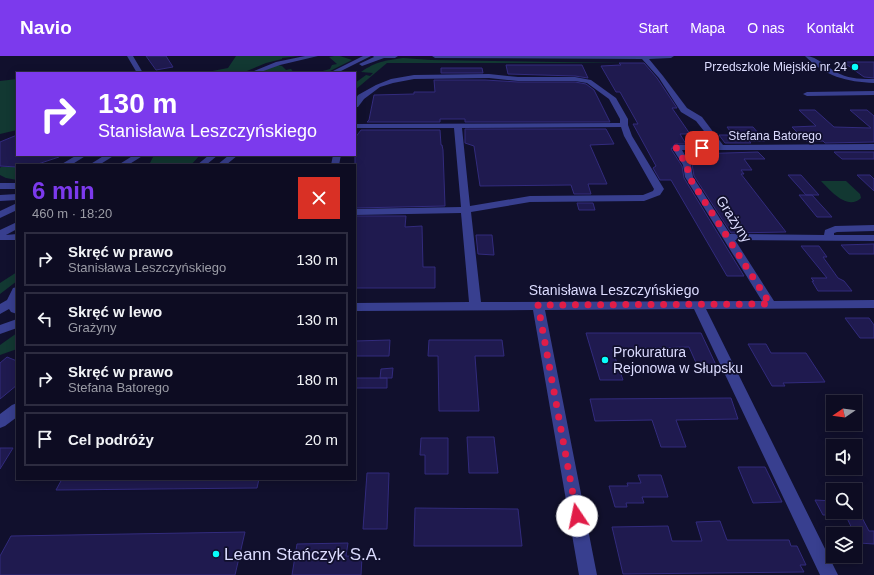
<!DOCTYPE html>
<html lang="pl">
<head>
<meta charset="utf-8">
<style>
	body { margin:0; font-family:Helvetica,sans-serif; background:#1b1a2f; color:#f1f3f6; height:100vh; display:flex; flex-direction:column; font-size:15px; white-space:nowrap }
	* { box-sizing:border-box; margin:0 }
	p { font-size:13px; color:#9a9ba5 }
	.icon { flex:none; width:22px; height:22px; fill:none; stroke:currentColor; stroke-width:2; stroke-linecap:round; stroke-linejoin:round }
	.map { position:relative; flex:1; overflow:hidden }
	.details { position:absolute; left:16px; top:108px; width:340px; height:316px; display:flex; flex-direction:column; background:#0d0c22; border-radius:0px; box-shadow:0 2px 10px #0003,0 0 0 1px #2d2c40 }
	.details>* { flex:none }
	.guide { position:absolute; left:16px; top:16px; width:340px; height:84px; border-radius:0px; box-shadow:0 2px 10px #0003,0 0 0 1px #2d2c40; background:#7c3aed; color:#fff; overflow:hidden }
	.needle { width:26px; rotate:257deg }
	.fabs { position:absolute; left:826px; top:339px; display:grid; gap:8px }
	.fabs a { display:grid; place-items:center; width:36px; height:36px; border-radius:0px; background:#0d0c22; box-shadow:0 2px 10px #0003,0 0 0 1px #2d2c40; font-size:20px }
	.pin { position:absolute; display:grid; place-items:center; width:34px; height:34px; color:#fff; margin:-17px; border-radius:8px; box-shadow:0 2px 6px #0006 }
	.me { position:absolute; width:44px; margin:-22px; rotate:349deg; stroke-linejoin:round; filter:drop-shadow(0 0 3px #0008) }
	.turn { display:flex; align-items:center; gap:14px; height:84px; padding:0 16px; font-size:18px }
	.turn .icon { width:52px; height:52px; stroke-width:2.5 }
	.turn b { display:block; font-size:28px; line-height:34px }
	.round { display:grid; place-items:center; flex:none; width:42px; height:42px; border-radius:0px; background:#1b1a2f }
	.overview { display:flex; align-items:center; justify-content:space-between; height:68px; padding:0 16px }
	h1 { font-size:24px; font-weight:600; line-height:30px; color:#7c3aed }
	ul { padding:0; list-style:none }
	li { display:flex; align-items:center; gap:12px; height:54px; margin:0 8px 6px; padding:0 8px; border:2px solid #2d2c40; border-radius:0px }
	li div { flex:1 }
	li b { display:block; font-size:15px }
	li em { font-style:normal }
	header { display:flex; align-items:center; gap:24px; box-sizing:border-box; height:56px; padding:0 20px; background:#7c3aed; color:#fff }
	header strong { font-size:19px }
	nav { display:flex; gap:22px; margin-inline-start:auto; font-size:14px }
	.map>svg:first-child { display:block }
</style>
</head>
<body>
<header>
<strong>Navio</strong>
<nav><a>Start</a><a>Mapa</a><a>O nas</a><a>Kontakt</a></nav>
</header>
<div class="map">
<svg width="874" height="519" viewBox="0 0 874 519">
	<rect width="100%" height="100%" fill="#11102d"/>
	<path fill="#123832" d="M236,0H299L282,2V3L266,7L242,17H202L228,12Z
		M334,0H340L352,4L326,17H320L319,16L330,13L332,9L337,8L329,1L318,3Z
		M403,2L431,4L628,7H387L355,34V27L366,19L370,20L373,17L361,16C377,5 384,5 403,2Z
		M278,9L282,10L286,14L291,13L294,17H256Z
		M17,23V74L0,78V25Z
		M154,99H200L191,109H149Z
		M1,111H17V124L6,122L0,119V112Z
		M821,125H846L860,138L861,142C847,155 830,134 821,125Z
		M17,216V225L0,238V227Z
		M17,277V293L0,299V289Z"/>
	<path fill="#1f1a4f" stroke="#322b7d" d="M146,0H166L173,11L156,14Z
		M843,6H874V22L864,21Z
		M619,7H644L657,22L677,52H672L690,78H680L686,88H675L671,93L682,110L684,122L744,220H727L671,124H660L653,112L656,110L633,68H638L620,36H616L601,10L621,9Z
		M506,9H582L588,22L575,20L508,18Z
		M441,12H482L483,17H441Z
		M434,24H485L518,26H575L586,28L594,34L610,66H465V63H440V66H367L369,64L374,39L414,38V36H435Z
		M799,54H815L834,71L871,72L850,54H867L874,60V86L825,87L823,85H806L792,71L816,70Z
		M727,71H753L765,85H749L751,87H725L719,79H733Z
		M465,73H606L614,88L590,89L607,128H588L591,138H574L571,129L480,130L474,90L465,87Z
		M361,74H440L441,89H442L443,94L445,150L355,152V82Z
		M17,79V99H59V101L35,109H17V111L0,110V86Z
		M685,96H692L694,98L758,96L765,103H744L752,114H741L744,118H741L786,176L731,177L694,120L692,108Z
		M834,96H874V103H842Z
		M788,119H801L819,139H806Z
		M857,119H870L874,123V135Z
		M799,139H812L832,161H817Z
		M577,147H593L595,154H579Z
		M355,160H406L405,171L422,170L423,211H435V232H355Z
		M476,179H492L494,199L478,198Z
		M874,188V198H849L841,189Z
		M801,190H819L827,201H823L838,222L844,225L852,235H818L812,225H814L811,222H827Z
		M845,262H869L874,269V282H860Z
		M586,277H701L716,309H697L689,291L612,293L623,324H600Z
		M390,284L389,300H355V285Z
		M429,284H502L504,300H475L479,355H439L438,300H428Z
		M748,288H766L771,297H806L825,326L783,327L785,330H772Z
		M7,301L17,305V329L0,343V307Z
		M393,312L392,322H380L381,313Z
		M355,322H387V332H355Z
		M731,342L738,363L676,364L686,391H661L652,364L595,365L590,343Z
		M467,381H494L498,417H469Z
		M421,382H448V418H425V399H420Z
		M0,392H13L0,413Z
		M738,411H765L782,446L753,447Z
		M367,417H389L387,473H363Z
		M638,419H661L668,441H642L644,447H626L627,451H615L609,430H628L627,427H641Z
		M62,423H259L257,432L56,434Z
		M815,444L833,445V459H823Z
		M415,452L518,453L522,490H414Z
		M844,456H859L869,475H874V488L859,487Z
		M720,465L727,484H789L791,490H797L806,509H800L804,516L623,518L612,471L668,470L672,485H702L696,466Z
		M245,476L235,519H0V500L11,480Z
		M348,487L346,500L362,501L361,519H292L297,488Z"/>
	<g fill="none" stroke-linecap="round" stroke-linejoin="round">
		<path fill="#383f8f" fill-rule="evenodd" d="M127,0H133L143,17H137Z
			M305,0H318L280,9L258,17H249L276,6Z
			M363,0H371L337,17H329Z
			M373,0H398L395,2H384L362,10L359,8L374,1Z
			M432,0H674L671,2L649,3L663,20L687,52L702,61L723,89L874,88V94H682L691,109L693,121L730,178L824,179L825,174L835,170L874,169V175L837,176L834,177V179H874V185L735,184L774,245L874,244V252L706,253L838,519H820L694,253L545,254L597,519H579L533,254L355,255V247L469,246L461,157L355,159V153L461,151L454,72H355V68L620,67V63L609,43L587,27L575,25H518L489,22L414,23L393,27L380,31L364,43L358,51H355V44L358,39L376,29L391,23L414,19L489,18L518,21H575L591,24L616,42L628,63V69L632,80L664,133L660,139L644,145L530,146L471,156L481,246L762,245L685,121L683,109L672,92L676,89H715L696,65L681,56L659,22L642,3L435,2ZM621,71L624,80L654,133L653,135L643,139L530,140L470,150L462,72Z
			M805,0C818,0 828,13 840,18C851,23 863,23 874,23V27C847,26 824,20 805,0Z
			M874,35V39L807,40L803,38L807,36Z
			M77,99H87L71,109H60Z
			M105,99H115L99,109H89Z
			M134,99H144L128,109H118Z
			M209,99H218L206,109H197Z
			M229,99H238L226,109H217Z
			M333,99H341L339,109H331Z
			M0,127H17V133H0Z
			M17,138V144L0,145V139Z
			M17,147V154L0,162V155Z
			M17,166V173L6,179L17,178V184H0V174Z
			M17,231V258L11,256L9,253L0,258V248L7,244L13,232Z
			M17,263V272L0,278V269Z
			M17,347V361L5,370L0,372V358L12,349Z"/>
	</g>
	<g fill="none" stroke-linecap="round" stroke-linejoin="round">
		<path stroke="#e11d48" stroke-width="7" stroke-dasharray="0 12.6" d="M577,460L538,249L770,248L689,121L687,109L676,92H702"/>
	</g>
	<g fill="#08fffb" stroke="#11102d" stroke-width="1.5">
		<circle cx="855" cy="11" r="4"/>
		<circle cx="605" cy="304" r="4"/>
		<circle cx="216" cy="498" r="4"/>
	</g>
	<g text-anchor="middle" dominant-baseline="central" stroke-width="3.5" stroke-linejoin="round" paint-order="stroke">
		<g font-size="12" fill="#dcdcff" stroke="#11102d" text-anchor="end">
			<text x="847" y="11">Przedszkole Miejskie nr 24</text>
		</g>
		<g font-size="12" fill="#dcdcff" stroke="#11102d">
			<text x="775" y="80">Stefana Batorego</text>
		</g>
		<g font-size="14" fill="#dcdcff" stroke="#11102d">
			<text transform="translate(734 163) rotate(57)">Grażyny</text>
			<text x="614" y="234">Stanisława Leszczyńskiego</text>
		</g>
		<g font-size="14" fill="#dcdcff" stroke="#11102d" text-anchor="start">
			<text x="613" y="296">Prokuratura<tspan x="613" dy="16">Rejonowa w Słupsku</tspan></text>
		</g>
		<g font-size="17" fill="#dcdcff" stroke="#11102d" text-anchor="start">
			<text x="224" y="498">Leann Stańczyk S.A.</text>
		</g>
	</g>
</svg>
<div class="fabs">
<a><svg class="needle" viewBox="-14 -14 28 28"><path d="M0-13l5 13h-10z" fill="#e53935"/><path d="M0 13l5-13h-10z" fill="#9a9ba5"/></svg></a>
<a><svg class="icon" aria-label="sound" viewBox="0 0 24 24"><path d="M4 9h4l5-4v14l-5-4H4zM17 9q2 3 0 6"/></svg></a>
<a><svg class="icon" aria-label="search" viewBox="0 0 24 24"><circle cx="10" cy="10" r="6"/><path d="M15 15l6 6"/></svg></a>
<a><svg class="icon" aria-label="layers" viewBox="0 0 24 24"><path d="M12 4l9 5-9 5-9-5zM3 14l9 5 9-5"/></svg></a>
</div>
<div class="pin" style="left:702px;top:92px;background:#d93025"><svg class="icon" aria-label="arrive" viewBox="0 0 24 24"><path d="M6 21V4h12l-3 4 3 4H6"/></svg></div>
<svg class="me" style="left:577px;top:460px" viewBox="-20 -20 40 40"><circle r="19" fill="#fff"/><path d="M0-13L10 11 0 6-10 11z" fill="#e11d48"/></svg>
<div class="guide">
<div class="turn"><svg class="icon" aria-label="right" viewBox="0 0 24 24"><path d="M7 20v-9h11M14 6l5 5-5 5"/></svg><div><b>130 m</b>Stanisława Leszczyńskiego</div></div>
</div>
<section class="details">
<div class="overview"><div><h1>6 min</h1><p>460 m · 18:20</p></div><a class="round" style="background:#d93025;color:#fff"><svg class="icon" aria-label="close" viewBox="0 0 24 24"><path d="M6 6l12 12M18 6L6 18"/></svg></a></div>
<ul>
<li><svg class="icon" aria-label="right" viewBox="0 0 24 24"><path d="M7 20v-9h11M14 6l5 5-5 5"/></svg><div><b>Skręć w prawo</b><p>Stanisława Leszczyńskiego</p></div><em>130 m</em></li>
<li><svg class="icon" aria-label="left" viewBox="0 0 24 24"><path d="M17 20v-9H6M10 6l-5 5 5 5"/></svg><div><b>Skręć w lewo</b><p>Grażyny</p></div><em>130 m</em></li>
<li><svg class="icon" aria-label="right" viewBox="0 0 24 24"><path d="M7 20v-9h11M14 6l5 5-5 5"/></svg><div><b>Skręć w prawo</b><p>Stefana Batorego</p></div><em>180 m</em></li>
<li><svg class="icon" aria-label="arrive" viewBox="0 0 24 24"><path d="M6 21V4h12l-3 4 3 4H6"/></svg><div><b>Cel podróży</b></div><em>20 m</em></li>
</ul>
</section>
</div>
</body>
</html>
